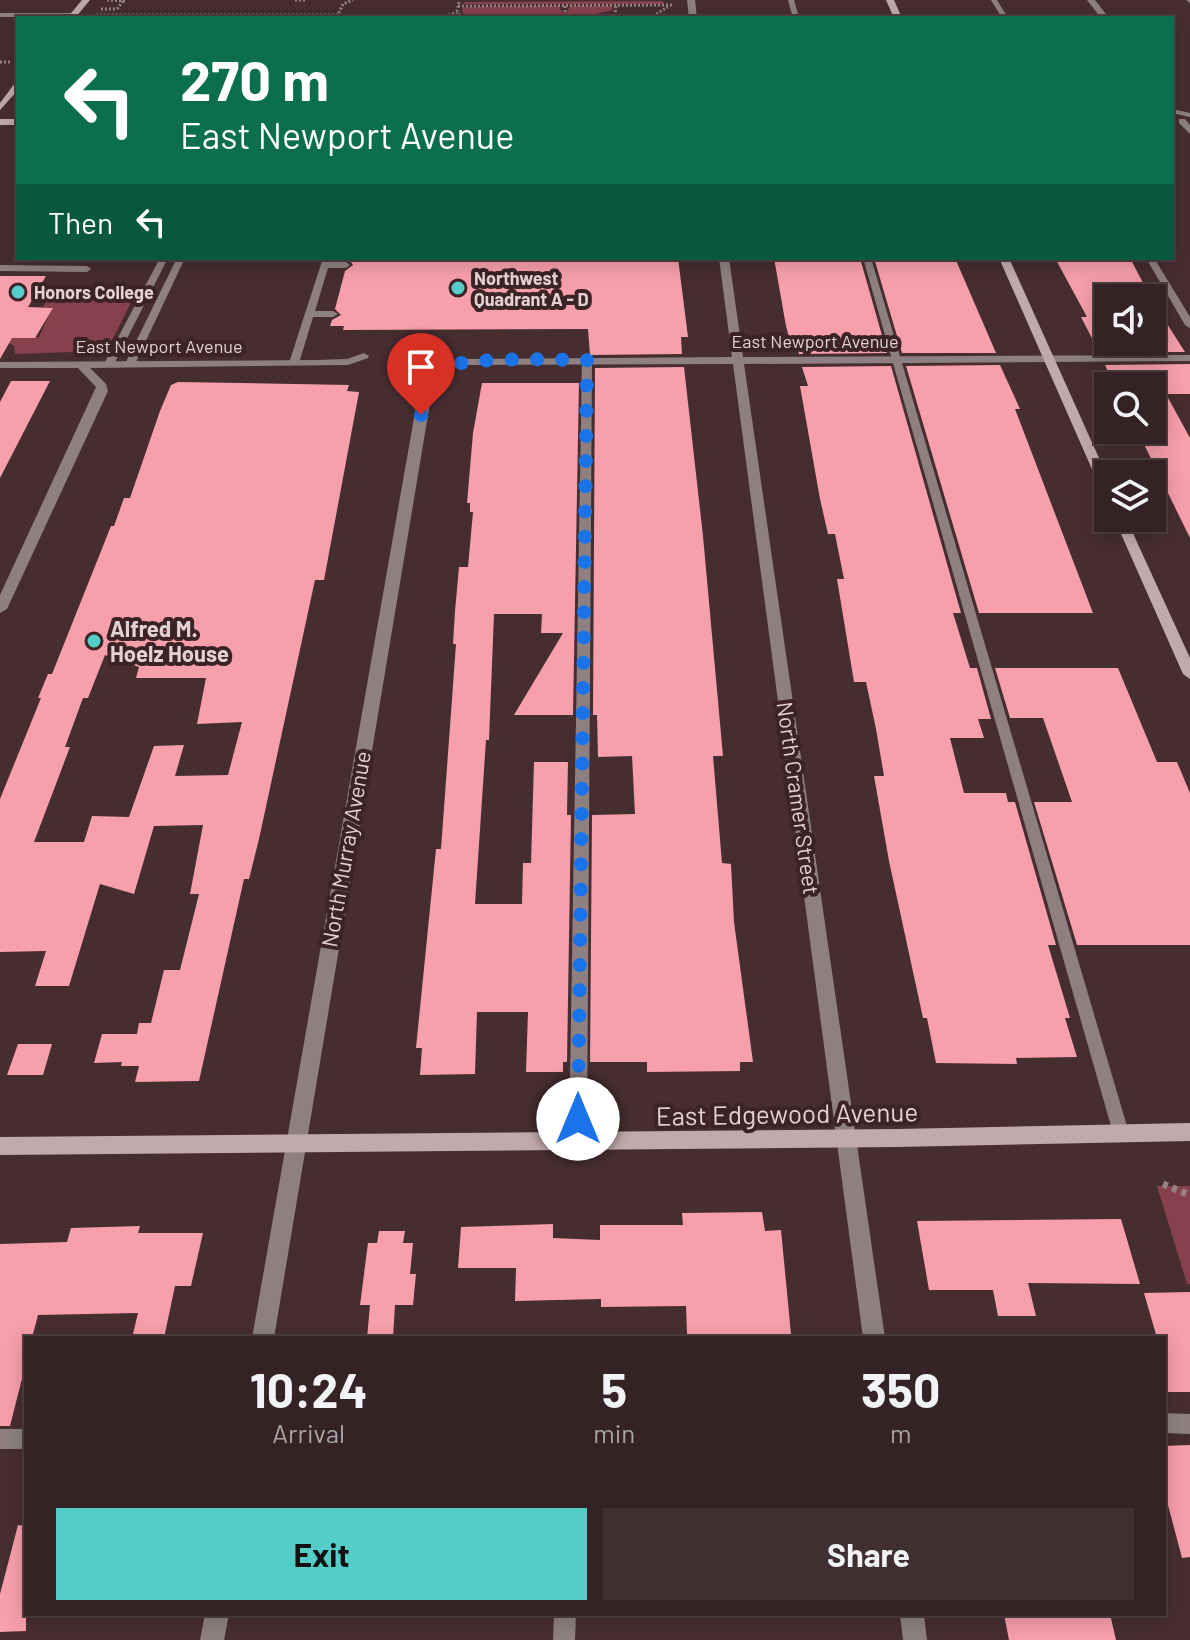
<!DOCTYPE html>
<html lang="en">
<head>
<meta charset="utf-8">
<style>
	body { margin:0; font-family:Barlow,sans-serif; background:#3f2f31; color:#f1f3f6; height:100vh; display:flex; flex-direction:column; font-size:30px; white-space:nowrap }
	* { box-sizing:border-box; margin:0 }
	p { font-size:26px; color:#a9a4a6 }
	.icon { flex:none; width:44px; height:44px; fill:none; stroke:currentColor; stroke-width:2; stroke-linecap:round; stroke-linejoin:round }
	.map { position:relative; flex:1; overflow:hidden }
	.sheet { position:absolute; left:24px; top:1336px; width:1142px; height:280px; display:flex; flex-direction:column; background:#342224; border-radius:0px; box-shadow:0 4px 20px #0003,0 0 0 2px #4e3f41 }
	.sheet>* { flex:none }
	.top-card { position:absolute; left:16px; top:16px; width:1158px; height:244px; border-radius:0px; box-shadow:0 4px 20px #0003,0 0 0 2px #4e3f41; background:#0b6e4f; color:#fff; overflow:hidden }
	.buttons { position:absolute; left:1094px; top:284px; display:grid; gap:16px }
	.buttons a { display:grid; place-items:center; width:72px; height:72px; border-radius:0px; background:#342224; box-shadow:0 4px 20px #0003,0 0 0 2px #4e3f41; font-size:40px }
	.pin { position:absolute; display:grid; place-items:center; width:68px; height:68px; color:#fff; margin:-82px -34px; border-radius:50% 50% 50% 0; rotate:-45deg; box-shadow:0 0 8px #0007 }
	.pin .icon { rotate:45deg }
	.me { position:absolute; width:88px; margin:-44px; rotate:0deg; stroke-linejoin:round; filter:drop-shadow(0 0 6px #0008) }
	.turn { display:flex; align-items:center; gap:28px; height:168px; padding:0 32px; font-size:36px }
	.turn .icon { width:104px; height:104px; stroke-width:2.5 }
	.turn b { display:block; font-size:56px; line-height:68px }
	.then { display:flex; align-items:center; height:76px; padding:0 32px; background:#0003; gap:16px; font-size:30px }
	.eta { display:flex; justify-content:space-evenly; align-items:center; height:136px; text-align:center }
	.eta b { font-size:48px; font-weight:700; line-height:56px }
	.button { display:flex; gap:16px; margin-top:auto; padding:16px 32px }
	.button a { flex:1; height:92px; border-radius:0px; background:#54cdc8; color:#111; font-size:32px; font-weight:700; line-height:92px; text-align:center }
	.button a+a { background:#3f2f31; color:#f1f3f6 }
	.map>svg:first-child { display:block }
</style>
</head>
<body>
<div class="map">
<svg width="1190" height="1640" viewBox="0 0 1190 1640">
	<rect width="100%" height="100%" fill="#462d30"/>
	<path fill="#87414d" d="M663,1L664,4H464V2Z
		M559,6L563,13L567,12L570,6H612L613,10L596,14V18H464L462,8L467,7Z
		M45,294H135L108,349L104,351L15,354L14,346L0,338L39,337L52,308L43,307L46,302L42,299Z
		M1157,1186H1190V1284H1187Z"/>
	<path fill="#f79fab" fill-rule="evenodd" d="M348,258H575V261L678,258L688,337H681L682,354L590,355L588,329L343,330L344,326H330L332,320L341,315L335,309L345,271L353,265Z
		M774,258H860L887,353L799,354L794,337H789L786,326Z
		M874,258H955L996,353H902Z
		M1055,258H1130L1151,298H1108V342H1152V300L1185,352H1099L1081,317H1087Z
		M0,276H46L28,307L53,308L35,338H12L0,359Z
		M1190,364V394H1166L1190,438V538L1137,430H1152V386H1115L1105,365Z
		M1000,365L1020,409H1015L1093,613H979L906,366Z
		M891,366L961,613H953L970,668H977L991,719H978L984,738H950L964,793H1006L1008,802H1015L1056,945H1048L1070,1018H1065L1077,1057L1016,1058L1017,1064L936,1063L927,1018H923L889,861L874,776H884L876,729L866,682H854L837,579H844L835,534H828L820,499L800,386H808L802,367Z
		M684,367L703,536L723,756H713L722,863L731,864L734,922L753,1062H740V1071L647,1072V1062H590L592,815L635,814L632,756L598,757L597,715H593L595,368Z
		M11,381H50L0,478V402Z
		M178,382L349,385L347,391L359,392L324,580H315L259,839L249,879H244L199,1081L135,1082L139,1066H121L122,1062L94,1063L102,1034H137L139,1023H151L164,970H180L199,894H190L203,825L154,826L134,894L100,884L69,986H35L46,951L0,952V799L41,698H38L48,674H52L111,526H114L124,498H130L160,411L171,385ZM105,655L139,667L136,678H206L197,724L242,722L228,775L175,776L184,745L154,746L129,817L92,816L84,842H34L70,747H65L83,698H88Z
		M482,383H579L573,715H514L563,633H541L542,614H494L489,740H486L475,904H522L523,863H531L534,762H568L567,815H571L567,1062H563V1072H526L528,1012H477L475,1074L420,1075L422,1048H416L436,849H441L456,644H453L455,611L459,567H468L473,512H470V503H467L473,433Z
		M995,668H1118L1157,762H1177L1190,793V945H1077L1034,802H1072L1043,718H1010Z
		M18,1044H52L43,1075H7Z
		M762,1212L765,1231L781,1230L791,1334H687L686,1306L601,1307V1299L515,1301L516,1268H458L461,1227L553,1224V1238L600,1240V1225H683L682,1213Z
		M1121,1219L1140,1284L1028,1283L1036,1316H998L993,1290H929L917,1221Z
		M140,1226L138,1233H203L191,1286H175L164,1338H132L138,1313L38,1315L32,1338H26V1363L10,1426H0V1244L67,1242L71,1228Z
		M379,1231H405L403,1243H413L410,1274H416L413,1305H395L393,1338H367L370,1305H360L368,1243H377Z
		M1190,1292V1392H1164V1338H1157L1144,1293Z
		M1190,1445V1557L1182,1558L1164,1490V1446Z
		M18,1525L26,1526V1631L0,1632V1594Z
		M1004,1614H1110L1116,1640H1009Z"/>
	<g fill="none" stroke-linecap="round" stroke-linejoin="round">
		<path stroke="#968184" stroke-width="3" stroke-dasharray="2 2" stroke-linecap="butt" d="M107,0L125,1
			M295,0H307
			M459,2L457,12L462,18
			M458,6L673,5
			M565,6V18
			M101,9H117L124,0
			M96,15H338L343,4L353,0
			M615,16L616,5
			M653,16L668,7
			M441,18L457,12
			M0,62H12"/>
		<path stroke="#968184" stroke-width="7" stroke-dasharray="5 5" stroke-linecap="butt" d="M1163,1184L1190,1195"/>
		<path fill="#8e8081" fill-rule="evenodd" d="M788,0H794L799,18H793Z
			M991,0H997L1008,18H1002Z
			M1186,0H1190V3Z
			M160,258H168L114,364L106,366L104,364Z
			M177,258H185L135,364L127,366L125,364Z
			M323,258H331L330,262H346L350,265L346,268H328L315,311H333L338,314L333,317H313L299,363L291,365L289,363Z
			M863,258H871L1129,1133L1127,1138L1121,1141L1115,1138L1113,1133Z
			M1146,258H1154L1190,317V328L1185,325Z
			M0,265L87,266L91,269L87,272L0,271Z
			M587,357L592,360L587,1140L584,1145L578,1148L572,1145L569,1140L582,360Z
			M1164,1413L1190,1414V1434L1164,1433Z
			M0,1429H26V1449H0Z
			M554,1614H576L575,1640H553Z"/>
		<path fill="#8e8081" fill-rule="evenodd" d="M687,0H695L697,18H689Z
			M1087,0H1095L1109,18H1101Z
			M0,13H74L78,15L74,17H0Z
			M1172,109L1190,113V117L1172,113Z
			M1179,119H1185L1190,125V134L1179,123Z
			M719,258H729L743,357L1190,355V361L744,364L885,1338H863L733,364L463,365L445,370L434,379L274,1338H252L420,384L432,368L463,359L732,357Z
			M364,353L369,356L368,358L348,365L90,368L106,384L108,391L7,609L0,613V595L96,387L78,368H0V362L317,360L347,359Z
			M205,1614H229L224,1640H200Z
			M900,1614H924L927,1640H903Z"/>
		<path fill="#c0aaad" fill-rule="evenodd" d="M82,0H90L75,18H67Z
			M886,0H894L902,18H894Z
			M15,83H18V90L0,110V103Z
			M0,119H18V125H0Z
			M999,258H1009L1108,478V496L1102,492Z
			M1114,518H1126L1190,658V679L1183,674Z
			M1190,1123V1141L897,1147L0,1155V1137L897,1129Z"/>
	</g>
	<g fill="none" stroke-linecap="round" stroke-linejoin="round">
		<path stroke="#1a73e8" stroke-width="14" stroke-dasharray="0 25.2" d="M421,415C423,402 423,382 432,373C449,355 558,360 587,360L578,1119"/>
	</g>
	<g fill="#54cdc8" stroke="#3b2326" stroke-width="3">
		<circle cx="458" cy="288" r="8"/>
		<circle cx="18" cy="292" r="8"/>
		<circle cx="94" cy="641" r="8"/>
	</g>
	<g text-anchor="middle" dominant-baseline="central" stroke-width="8" stroke-linejoin="round" paint-order="stroke">
		<g font-size="18" font-weight="bold" fill="#e3d2d4" stroke="#3b2326" text-anchor="start">
			<text x="474" y="278">Northwest<tspan x="474" dy="21">Quadrant A - D</tspan></text>
			<text x="34" y="292">Honors College</text>
		</g>
		<g font-size="18" fill="#e3d2d4" stroke="#3b2326">
			<text x="815" y="341">East Newport Avenue</text>
			<text x="159" y="346">East Newport Avenue</text>
		</g>
		<g font-size="22" font-weight="bold" fill="#e3d2d4" stroke="#3b2326" text-anchor="start">
			<text x="110" y="628">Alfred M.<tspan x="110" dy="25">Hoelz House</tspan></text>
		</g>
		<g font-size="22" fill="#e3d2d4" stroke="#3b2326">
			<text transform="translate(799 798) rotate(82)">North Cramer Street</text>
			<text transform="translate(345 849) rotate(-80)">North Murray Avenue</text>
		</g>
		<g font-size="26" fill="#e3d2d4" stroke="#3b2326">
			<text transform="translate(787 1113) rotate(-1)">East Edgewood Avenue</text>
		</g>
	</g>
</svg>
<div class="buttons">
<a><svg class="icon" aria-label="sound" viewBox="0 0 24 24"><path d="M4 9h4l5-4v14l-5-4H4zM17 9q2 3 0 6"/></svg></a>
<a><svg class="icon" aria-label="search" viewBox="0 0 24 24"><circle cx="10" cy="10" r="6"/><path d="M15 15l6 6"/></svg></a>
<a><svg class="icon" aria-label="layers" viewBox="0 0 24 24"><path d="M12 4l9 5-9 5-9-5zM3 14l9 5 9-5"/></svg></a>
</div>
<div class="pin" style="left:421px;top:415px;background:#d93025"><svg class="icon" aria-label="arrive" viewBox="0 0 24 24"><path d="M6 21V4h12l-3 4 3 4H6"/></svg></div>
<svg class="me" style="left:578px;top:1119px" viewBox="-20 -20 40 40"><circle r="19" fill="#fff"/><path d="M0-13L10 11 0 6-10 11z" fill="#1a73e8"/></svg>
<div class="top-card">
<div class="turn"><svg class="icon" aria-label="left" viewBox="0 0 24 24"><path d="M17 20v-9H6M10 6l-5 5 5 5"/></svg><div><b>270 m</b>East Newport Avenue</div></div>
<div class="then">Then<svg class="icon" aria-label="left" viewBox="0 0 24 24"><path d="M17 20v-9H6M10 6l-5 5 5 5"/></svg></div>
</div>
<section class="sheet">
<div class="eta">
<div><b>10:24</b><p>Arrival</p></div>
<div><b>5</b><p>min</p></div>
<div><b>350</b><p>m</p></div>
</div>
<div class="button"><a>Exit</a><a>Share</a></div>
</section>
</div>
</body>
</html>
